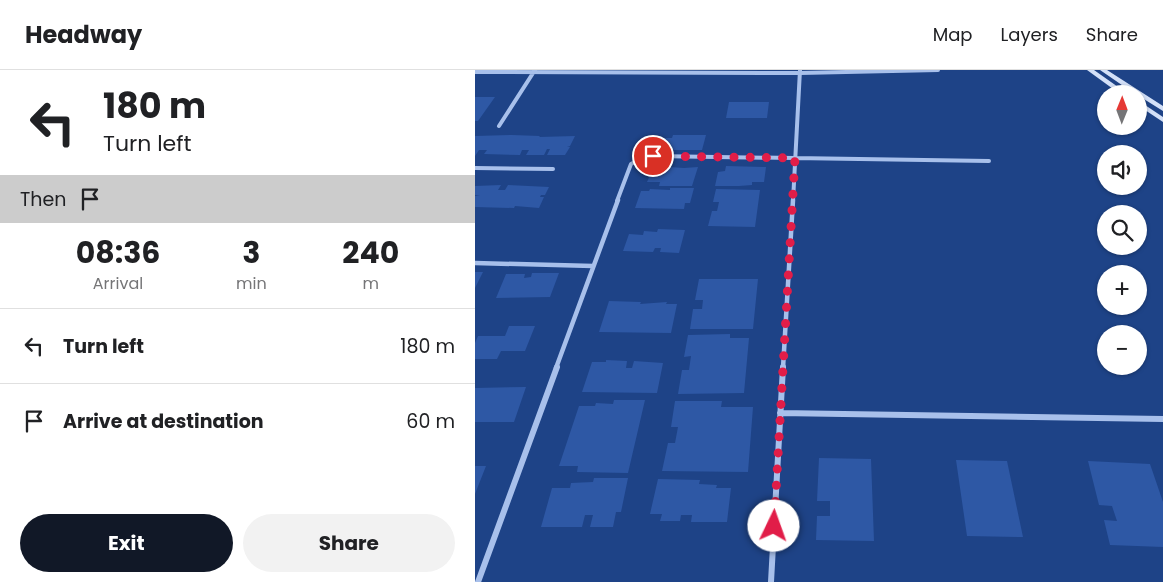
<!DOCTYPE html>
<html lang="en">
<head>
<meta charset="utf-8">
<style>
	body { margin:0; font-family:Poppins,sans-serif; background:#f2f2f2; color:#202124; height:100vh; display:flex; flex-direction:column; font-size:19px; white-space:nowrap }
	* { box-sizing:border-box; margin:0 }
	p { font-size:16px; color:#757577 }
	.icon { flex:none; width:28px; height:28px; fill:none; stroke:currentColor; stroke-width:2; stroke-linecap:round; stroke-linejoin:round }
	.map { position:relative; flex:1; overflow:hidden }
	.side { display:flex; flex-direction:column; background:#fff; width:475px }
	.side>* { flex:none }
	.hud { background:#fff; color:#202124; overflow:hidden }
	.needle { width:32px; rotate:1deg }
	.buttons { position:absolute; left:622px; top:15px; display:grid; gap:10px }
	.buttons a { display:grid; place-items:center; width:50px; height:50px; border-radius:50%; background:#fff; box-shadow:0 1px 4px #0004; font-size:25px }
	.pin { position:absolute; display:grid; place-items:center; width:42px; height:42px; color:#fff; margin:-21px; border:2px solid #fff; border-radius:50%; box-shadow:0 1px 5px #0007 }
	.me { position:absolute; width:55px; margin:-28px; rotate:3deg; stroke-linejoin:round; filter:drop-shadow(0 0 4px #0008) }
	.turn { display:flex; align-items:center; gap:18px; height:105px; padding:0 20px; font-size:22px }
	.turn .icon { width:65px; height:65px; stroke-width:2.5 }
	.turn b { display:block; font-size:35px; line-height:42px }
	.then { display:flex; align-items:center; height:48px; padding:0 20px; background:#0003; gap:10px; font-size:19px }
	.eta { display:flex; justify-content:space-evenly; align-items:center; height:85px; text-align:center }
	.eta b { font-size:30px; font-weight:700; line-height:35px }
	.action { display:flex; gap:10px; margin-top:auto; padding:10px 20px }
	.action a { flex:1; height:58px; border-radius:30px; background:#111827; color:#fff; font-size:20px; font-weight:700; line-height:58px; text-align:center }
	.action a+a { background:#f2f2f2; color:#202124 }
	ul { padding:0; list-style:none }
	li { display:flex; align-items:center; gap:15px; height:75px; padding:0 20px; border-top:1px solid #e0e0e0 }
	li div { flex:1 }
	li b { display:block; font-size:19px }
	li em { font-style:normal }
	header { display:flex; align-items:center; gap:30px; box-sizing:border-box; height:70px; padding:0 25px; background:#fff; border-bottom:1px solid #e0e0e0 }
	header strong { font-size:24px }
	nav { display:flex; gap:28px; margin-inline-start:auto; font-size:18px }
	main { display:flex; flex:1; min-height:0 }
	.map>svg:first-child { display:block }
</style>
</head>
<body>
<header>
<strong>Headway</strong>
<nav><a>Map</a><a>Layers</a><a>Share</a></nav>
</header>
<main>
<section class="side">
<div class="hud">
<div class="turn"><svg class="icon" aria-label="left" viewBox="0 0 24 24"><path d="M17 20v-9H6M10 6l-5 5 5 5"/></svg><div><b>180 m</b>Turn left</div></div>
<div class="then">Then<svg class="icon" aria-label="arrive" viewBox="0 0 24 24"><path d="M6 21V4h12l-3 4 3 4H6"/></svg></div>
</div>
<div class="eta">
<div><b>08:36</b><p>Arrival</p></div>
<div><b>3</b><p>min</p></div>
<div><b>240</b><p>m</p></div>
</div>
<ul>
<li><svg class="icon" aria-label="left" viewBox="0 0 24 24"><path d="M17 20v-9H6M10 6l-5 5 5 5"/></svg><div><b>Turn left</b></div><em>180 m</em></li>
<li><svg class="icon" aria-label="arrive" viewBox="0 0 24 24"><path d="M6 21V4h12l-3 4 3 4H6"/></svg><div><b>Arrive at destination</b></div><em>60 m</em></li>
</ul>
<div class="action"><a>Exit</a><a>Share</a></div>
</section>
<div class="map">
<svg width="688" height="512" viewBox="0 0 688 512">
	<rect width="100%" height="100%" fill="#1e4387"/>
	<path fill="#2e58a5" d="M0,27H20L3,51H0Z
		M254,32H294L292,48H251Z
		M37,65L65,66L64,67L100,66L95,76L92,77H95L90,85H72L75,79H72L69,85H51L54,80H47L45,85L9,84L12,80H4L0,86V66Z
		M198,65H231L227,80H185L189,68H197Z
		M179,96L209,98L223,97L217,116H184L185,112H172Z
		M251,96L291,97L289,112H277V115L264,116H240L243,102L250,101Z
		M26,115L23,120H30L33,115L74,117L70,125H66L65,127H69L64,138L40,136L39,138L0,137V126L5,125H0V116Z
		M195,118H219L215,133H210L209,139L160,138L166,121H174L175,119L195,120Z
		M241,119L285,120L280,157L233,156L237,141H242L244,132H238Z
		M183,159L210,160L204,183L185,182L186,178H180L178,182L148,181L154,164L168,165L169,161L182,162Z
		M0,202H8L0,218Z
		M57,203H84L75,227L21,228L31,204H50L49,208L56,207Z
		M224,209H283L278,259H215L218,239H227L228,230H220Z
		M134,231L166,232L165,234L192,232L191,234H202L196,263L124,262Z
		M34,256H60L50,281H26L22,289H0V273L3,266H30Z
		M255,264V268H274L269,323L203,324L207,300H214L216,286L209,287L213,265Z
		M131,290L152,291L151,298H157L159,291L188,293L182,323L107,322L117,292H131Z
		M51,317L39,352H0V318Z
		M139,330H170L153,403L102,402L103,396H84L104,336H120L121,333L138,334Z
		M200,331H247L246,337H278L273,402L187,401L193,373H200L203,357H196Z
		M344,388L396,389L399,471L341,470L342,446H355V431H342Z
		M481,390L532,391L548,467L492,466Z
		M613,391L675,394L688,432V477L635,475L629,450L642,451L637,436L624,435Z
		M0,396H11L0,424Z
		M119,408H153L146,442H141L138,457H115L118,445H110L107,457H66L77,418H95L96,413L118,412Z
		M183,409L225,410L224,414L242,415L241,418H256L252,452H216L217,445H206L205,451H185L187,444H175Z"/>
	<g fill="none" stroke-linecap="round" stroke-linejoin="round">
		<path stroke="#a8c0eb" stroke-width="4" d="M0,2L325,3L463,0
			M24,56L60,0
			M0,98L78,99
			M142,131L156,94L169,87L178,86L514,91
			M318,131L325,0"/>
		<path stroke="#a8c0eb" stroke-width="4.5" d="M0,193L118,196
			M81,298L143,130
			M308,298L318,130"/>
		<path stroke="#a8c0eb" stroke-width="6" d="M305,343L688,349
			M3,512L82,297
			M296,512L308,297"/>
		<path fill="#d3e0f8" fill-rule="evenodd" d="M612,0H619L653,24H645Z
			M625,0H632L688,36V41L664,26V24H660Z
			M664,31L688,47V52L664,36Z"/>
	</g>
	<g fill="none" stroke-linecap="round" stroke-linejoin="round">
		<path stroke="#e11d48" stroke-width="9" stroke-dasharray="0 16.2" d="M178,86L320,88L299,456"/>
	</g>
</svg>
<div class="buttons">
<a><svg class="needle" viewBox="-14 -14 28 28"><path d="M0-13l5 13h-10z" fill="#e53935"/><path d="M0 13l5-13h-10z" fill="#757577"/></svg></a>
<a><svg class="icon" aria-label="sound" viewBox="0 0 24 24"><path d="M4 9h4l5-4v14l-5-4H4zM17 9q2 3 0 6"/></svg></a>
<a><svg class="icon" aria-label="search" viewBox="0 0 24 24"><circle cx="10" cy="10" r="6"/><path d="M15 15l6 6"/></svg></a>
<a>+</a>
<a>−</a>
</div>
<div class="pin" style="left:178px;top:86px;background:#d93025"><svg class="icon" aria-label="arrive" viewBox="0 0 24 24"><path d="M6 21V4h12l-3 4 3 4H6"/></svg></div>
<svg class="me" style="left:299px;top:456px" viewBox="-20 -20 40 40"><circle r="19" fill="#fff"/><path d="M0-13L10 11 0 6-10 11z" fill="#e11d48"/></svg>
</div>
</main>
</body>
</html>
